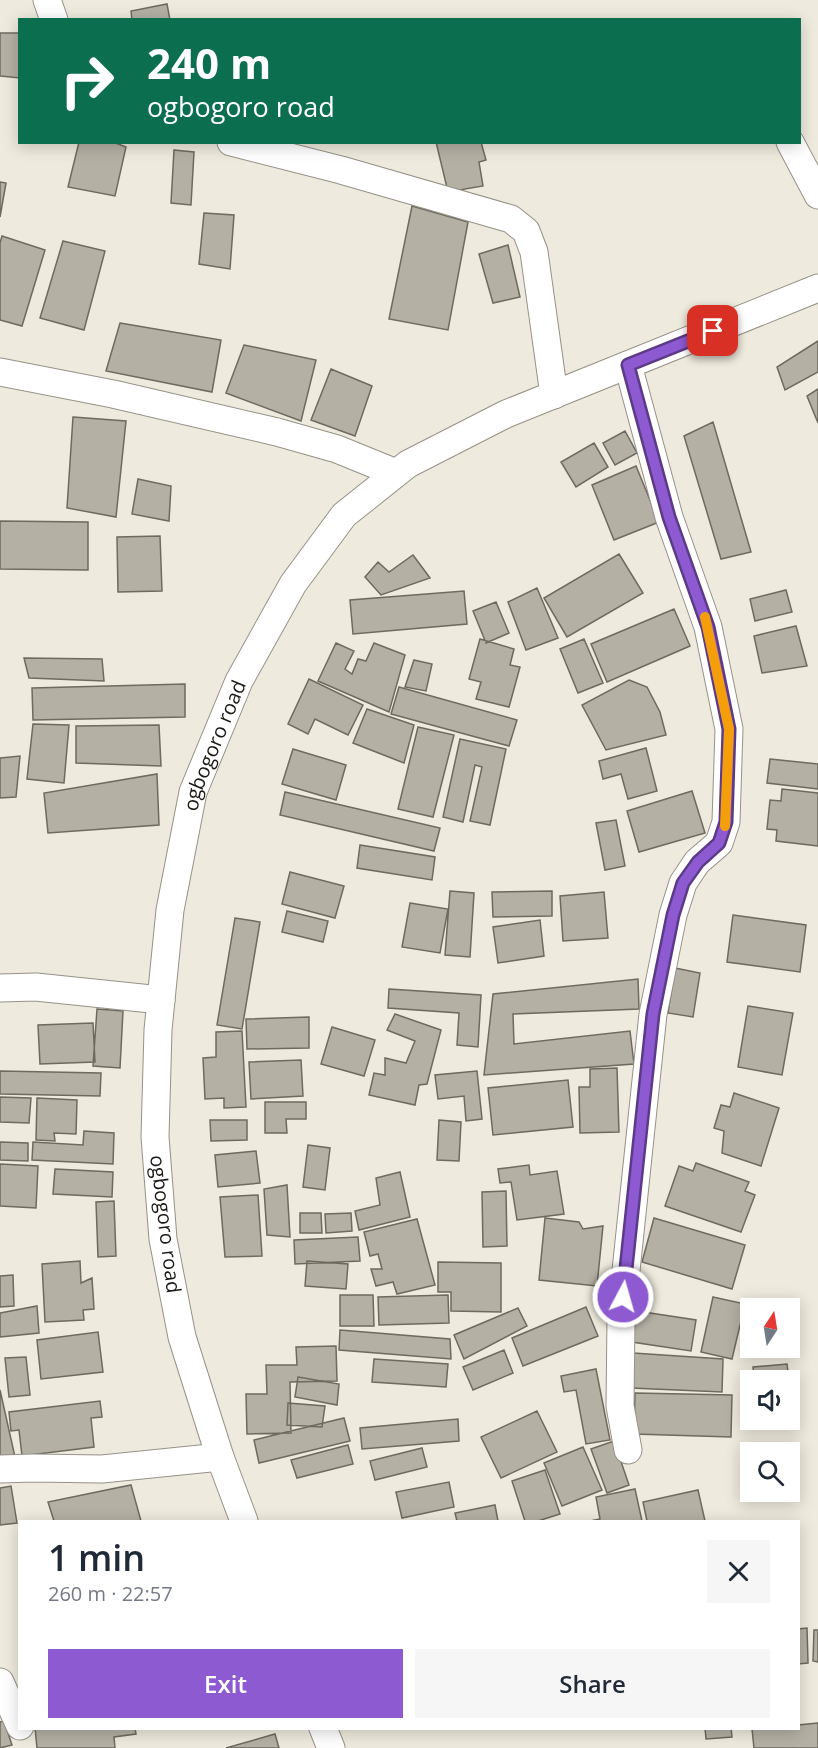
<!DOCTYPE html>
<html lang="en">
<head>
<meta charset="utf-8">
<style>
	body { margin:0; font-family:"Open Sans",sans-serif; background:#f6f6f7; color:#1f2937; height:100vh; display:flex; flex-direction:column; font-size:22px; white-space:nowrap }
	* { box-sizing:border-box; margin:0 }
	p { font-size:20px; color:#747a83 }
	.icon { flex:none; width:33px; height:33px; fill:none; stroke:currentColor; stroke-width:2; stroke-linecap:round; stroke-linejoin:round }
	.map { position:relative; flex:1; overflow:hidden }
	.sheet { position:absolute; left:18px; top:1520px; width:782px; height:210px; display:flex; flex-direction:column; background:#fff; border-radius:0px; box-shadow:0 3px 15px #0003 }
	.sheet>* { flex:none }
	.top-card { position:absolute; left:18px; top:18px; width:783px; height:126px; border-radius:0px; box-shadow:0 3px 15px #0003; background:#0b6e4f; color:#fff; overflow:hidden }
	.needle { width:39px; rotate:12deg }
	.fabs { position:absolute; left:740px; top:1298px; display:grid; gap:12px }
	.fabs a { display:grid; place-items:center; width:60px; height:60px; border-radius:0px; background:#fff; box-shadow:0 3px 15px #0003; font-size:30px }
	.pin { position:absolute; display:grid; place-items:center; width:51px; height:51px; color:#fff; margin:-26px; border-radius:12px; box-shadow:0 3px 9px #0006 }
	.me { position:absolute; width:66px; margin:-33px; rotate:6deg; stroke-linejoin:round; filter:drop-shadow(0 0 4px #0008) }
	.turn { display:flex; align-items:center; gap:21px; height:126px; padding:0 30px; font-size:27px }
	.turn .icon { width:78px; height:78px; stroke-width:2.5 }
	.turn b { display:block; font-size:42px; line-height:51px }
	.round { display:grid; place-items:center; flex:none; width:63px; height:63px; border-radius:0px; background:#f6f6f7 }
	.headline { display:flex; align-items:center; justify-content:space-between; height:102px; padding:0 30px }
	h1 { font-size:36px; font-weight:600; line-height:45px }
	.action { display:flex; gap:12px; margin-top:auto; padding:12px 30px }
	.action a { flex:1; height:69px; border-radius:0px; background:#8d5ad2; color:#fff; font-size:24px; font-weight:600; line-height:69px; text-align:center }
	.action a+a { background:#f6f6f7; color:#1f2937 }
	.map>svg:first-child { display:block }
</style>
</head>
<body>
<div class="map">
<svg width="818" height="1748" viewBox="0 0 818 1748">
	<rect width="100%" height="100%" fill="#eeeadd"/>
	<path fill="#b4b0a4" stroke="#6e6a5f" stroke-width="1.5" d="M167,4L170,20H132L131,11Z
		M0,33H20V78L0,76Z
		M79,142H113L126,147L115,196L68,187Z
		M436,142H481L486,160L479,162L483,186L448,192Z
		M174,150L194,152L191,205L171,203Z
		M0,182L6,183L0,217Z
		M412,206L468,222L448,330L389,319Z
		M204,213L234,215L230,269L199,264Z
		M2,236L45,250L22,326L0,320V243Z
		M63,241L105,251L84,330L40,318Z
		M508,245L520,297L493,303L479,254Z
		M120,323L221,340L212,392L106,371Z
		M818,341V372L785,390L777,367Z
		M244,345L316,360L301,421L226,393Z
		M331,369L372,386L355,436L311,420Z
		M818,389V423L807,396Z
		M73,417L126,421L116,517L67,508Z
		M713,422L751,552L721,559L684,436Z
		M625,431L637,453L615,465L603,443Z
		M594,443L608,467L576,487L561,462Z
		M636,466L659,522L614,540L592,485Z
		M138,479L171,486L169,521L132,514Z
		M0,521L88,522V570L0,569Z
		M160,536L162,591L118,592L117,537Z
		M619,554L643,593L567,637L544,598Z
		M413,555L430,578L381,595L365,577L378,562L389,572Z
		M537,588L558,638L526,650L508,602Z
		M786,590L792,612L755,621L750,599Z
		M464,591L467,624L353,634L350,600Z
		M496,602L509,633L486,643L473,611Z
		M674,609L690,646L607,682L591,644Z
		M796,626L807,666L762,673L754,636Z
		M480,639L514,649L510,665L520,667L509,707L476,699L481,682L469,679Z
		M584,639L603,683L578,693L560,649Z
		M336,643L354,651L345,669L352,674L358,659L366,661L374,643L405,655L389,712L318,681Z
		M24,658L102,659L104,681L29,678Z
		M414,660L432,664L426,691L405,687Z
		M309,679L363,705L348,735L315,719L308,734L288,724Z
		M629,680L647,687L660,712L666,735L606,750L582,705Z
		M185,684V717L33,720L32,688Z
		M399,687L517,720L509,746L391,714Z
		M367,709L414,725L404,763L353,743Z
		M33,724L69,725L64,783L27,779Z
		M159,725L161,766L76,763V726Z
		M418,727L454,735L433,817L398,809Z
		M460,739L506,749L490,825L470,821L482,767L475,765L463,822L443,817Z
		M646,748L657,791L628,799L621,774L603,779L599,761Z
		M293,749L346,765L336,800L282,784Z
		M20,756L16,797L0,798V758Z
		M770,759L818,764V789L767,783Z
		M157,774L159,825L48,833L44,793Z
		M782,789L818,793V846L776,841L777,830L767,829L770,800L781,801Z
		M692,791L705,833L639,852L627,811Z
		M285,792L440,828L434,851L280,815Z
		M616,820L625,866L605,870L596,823Z
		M360,845L435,857L432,880L357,868Z
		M290,872L344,886L335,918L282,904Z
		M450,891L474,893L470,957L445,955Z
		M552,891V916L493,917L492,892Z
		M604,892L608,938L563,941L560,896Z
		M410,903L448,909L440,953L402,947Z
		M287,911L328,921L323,942L282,932Z
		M733,915L806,925L800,972L727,962Z
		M235,918L260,922L242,1029L217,1025Z
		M540,920L544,956L498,963L493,927Z
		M675,968L700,973L693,1017L668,1013Z
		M638,979L639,1009L513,1014L514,1044L630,1031L634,1064L484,1075L493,994Z
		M389,989L481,995L478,1047L457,1045L459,1013L388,1008Z
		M748,1006L793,1013L782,1075L738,1067Z
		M97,1009L123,1011L120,1068L93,1066Z
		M395,1014L441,1030L427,1084L419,1085L415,1105L369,1095L374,1073L385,1075V1058L406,1063L415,1041L387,1030Z
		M309,1017V1048L247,1049L246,1019Z
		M93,1023L95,1062L40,1064L38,1025Z
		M332,1027L375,1040L364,1076L321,1064Z
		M242,1031L246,1107L224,1108V1098L205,1099L203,1058L216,1057V1032Z
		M301,1060L303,1096L251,1099L249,1062Z
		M617,1068L619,1132L580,1133L579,1087H590V1069Z
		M0,1071L101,1073L100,1096L0,1094Z
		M477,1071L482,1119L466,1121L464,1096L438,1099L435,1075Z
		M568,1080L573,1127L493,1135L488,1088Z
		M734,1093L779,1108L761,1166L722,1153L724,1131L714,1128L721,1105L730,1107Z
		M0,1097L31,1098L29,1123L0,1122Z
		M37,1098L77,1100L76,1134L54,1133L55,1141L36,1140Z
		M265,1102H306V1119H286L287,1133H265Z
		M210,1120H247V1140L211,1141Z
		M439,1120L461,1122L459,1161L437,1160Z
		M84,1131L114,1133L113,1164L32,1160L33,1142L83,1145Z
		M0,1142L28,1143V1161L0,1160Z
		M308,1145L330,1148L325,1190L303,1187Z
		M256,1151L260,1183L218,1187L215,1155Z
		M696,1163L749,1182L745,1191L755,1195L741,1232L665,1206L679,1166L693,1171Z
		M0,1164L38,1166L36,1208L0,1206Z
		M529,1165L530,1175L557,1171L564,1214L517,1220L511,1182L500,1183L498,1169Z
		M55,1169L113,1172L112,1197L53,1194Z
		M400,1172L410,1217L359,1230L355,1211L380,1205L376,1178Z
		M287,1185L290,1237L267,1235L264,1189Z
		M506,1191L507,1246L483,1247L482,1192Z
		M258,1195L262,1256L225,1257L220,1197Z
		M114,1201L116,1256L98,1257L96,1202Z
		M300,1213H321L322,1233H300Z
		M351,1213L352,1231L326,1233L325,1214Z
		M545,1218L579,1222L583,1229L603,1226L597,1286L539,1280Z
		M654,1218L745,1245L732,1289L642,1262Z
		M417,1219L435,1285L397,1294L393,1282L376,1286L371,1269H382L378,1254L370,1256L364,1232Z
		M358,1237L360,1261L295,1264L294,1240Z
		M80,1261L81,1283L92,1278L94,1309L83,1310L84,1320L45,1322L42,1264Z
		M307,1261L348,1264L346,1289L305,1286Z
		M438,1262L501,1263V1312L451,1311V1292H438Z
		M13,1275L14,1306L0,1307V1276Z
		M340,1295H373L374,1326H340Z
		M448,1295L449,1323L379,1325L378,1297Z
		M713,1297L745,1304L732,1359L701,1352Z
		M37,1306L39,1333L0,1337V1313Z
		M586,1307L598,1336L523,1366L512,1338Z
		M518,1308L527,1326L464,1359L454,1335Z
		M637,1311L696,1320L691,1351L632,1342Z
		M340,1330L450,1339L451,1359L339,1350Z
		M98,1332L103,1372L41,1379L37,1340Z
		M336,1346L337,1381L290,1382L291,1433L247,1434L246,1394H267L266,1365H297L296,1347Z
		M504,1350L513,1373L473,1390L463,1367Z
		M633,1353L723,1359L722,1392L631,1388Z
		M26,1357L30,1395L9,1397L5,1358Z
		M374,1359L448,1364L446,1387L372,1382Z
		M787,1364L789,1380H754L753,1367Z
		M596,1369L610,1440L586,1444L576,1390L564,1392L561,1376Z
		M298,1377L339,1384L337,1405L295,1397Z
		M0,1390L15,1457H0Z
		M635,1393L732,1395L731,1437L634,1434Z
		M100,1401L102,1417L91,1418L94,1447L22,1456L19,1430L11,1431L9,1412Z
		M288,1403L325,1406L322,1427L287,1425Z
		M537,1411L557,1452L501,1478L481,1437Z
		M344,1418L350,1441L259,1463L254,1440Z
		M458,1419L459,1441L362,1449L360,1428Z
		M614,1441L629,1485L607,1493L591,1449Z
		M348,1445L353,1464L297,1478L291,1460Z
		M583,1447L602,1490L562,1506L544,1463Z
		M422,1448L427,1467L375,1480L370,1461Z
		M545,1470L560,1514L538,1521H525L512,1481Z
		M449,1482L454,1507L402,1518L396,1492Z
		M131,1485L141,1521H54L48,1502Z
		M11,1486L17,1523L0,1525V1488Z
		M635,1489L642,1521H590L600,1519L596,1497Z
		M698,1490L705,1521H647L643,1502Z
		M495,1505L498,1521H457L455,1513Z
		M807,1628L808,1663L798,1664V1629Z
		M814,1630H818V1662L813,1661Z
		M4,1721L12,1745L0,1748V1722Z
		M818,1723V1748H754L752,1729L798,1728V1725Z
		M35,1728H135L136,1734L114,1737L115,1748H37Z
		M705,1728H731L732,1737L706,1739Z
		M275,1734L279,1748H226Z"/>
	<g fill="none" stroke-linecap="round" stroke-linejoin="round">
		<defs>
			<g id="minor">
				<path d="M47,0L54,20"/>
				<path d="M231,142L341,170L511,219L526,231L534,252L554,395"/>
				<path d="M790,142L818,195"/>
				<path d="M0,372L113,394L277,432L337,449L396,473"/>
				<path d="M0,988L36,987L161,1000"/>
				<path d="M628,1450L620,1406L621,1318L653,1014L673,915L683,883L697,862L719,843L726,822L729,729L708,627L669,517L628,365"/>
				<path d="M0,1469L34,1468L102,1469L220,1457"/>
				<path id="s1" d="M244,1521L220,1457L182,1337L163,1239L155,1137L158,1030L170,910L193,792L239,681L293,584L344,515L408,464L506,414L818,288"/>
				<path d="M0,1682L20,1726"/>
				<path d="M323,1728L331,1748"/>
			</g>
		</defs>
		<use href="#minor" stroke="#969287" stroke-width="29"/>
		<use href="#minor" stroke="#fff" stroke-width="27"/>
	</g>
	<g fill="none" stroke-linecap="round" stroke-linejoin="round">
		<defs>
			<path id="route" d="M623,1297L653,1014L673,915L683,883L698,862L719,843L726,822L729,729L708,627L669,517L628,365L713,331"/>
		</defs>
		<use href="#route" stroke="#5c3a88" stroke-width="15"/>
		<use href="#route" stroke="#8d5ad2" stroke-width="10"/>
		<path stroke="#f59e0b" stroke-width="10" d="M705,617L729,729L725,826"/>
	</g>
	<g text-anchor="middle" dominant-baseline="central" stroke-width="5" stroke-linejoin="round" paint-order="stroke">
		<g font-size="20" fill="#1a1915" stroke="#fff">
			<text stroke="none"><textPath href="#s1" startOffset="795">ogbogoro road</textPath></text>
			<text transform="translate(166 1224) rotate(83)">ogbogoro road</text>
		</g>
	</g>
</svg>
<div class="fabs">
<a><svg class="needle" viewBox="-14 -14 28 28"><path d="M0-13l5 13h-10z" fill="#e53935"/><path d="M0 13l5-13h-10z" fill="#747a83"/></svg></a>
<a><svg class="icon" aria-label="sound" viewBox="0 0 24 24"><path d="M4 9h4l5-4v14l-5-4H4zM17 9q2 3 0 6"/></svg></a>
<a><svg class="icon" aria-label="search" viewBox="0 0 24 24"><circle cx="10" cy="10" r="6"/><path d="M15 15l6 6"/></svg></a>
</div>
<div class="pin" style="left:713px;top:331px;background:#d93025"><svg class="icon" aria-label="arrive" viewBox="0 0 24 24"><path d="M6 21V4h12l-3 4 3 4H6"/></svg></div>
<svg class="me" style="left:623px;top:1297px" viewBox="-20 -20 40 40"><circle r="17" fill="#8d5ad2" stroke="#fff" stroke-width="3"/><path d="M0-11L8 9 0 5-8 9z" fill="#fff"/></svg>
<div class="top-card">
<div class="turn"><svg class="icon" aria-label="right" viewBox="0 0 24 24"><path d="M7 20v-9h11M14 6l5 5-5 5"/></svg><div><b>240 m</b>ogbogoro road</div></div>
</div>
<section class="sheet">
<div class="headline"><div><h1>1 min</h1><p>260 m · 22:57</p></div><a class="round"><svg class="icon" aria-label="close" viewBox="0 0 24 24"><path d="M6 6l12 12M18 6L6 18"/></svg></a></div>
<div class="action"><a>Exit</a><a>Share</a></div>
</section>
</div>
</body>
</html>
